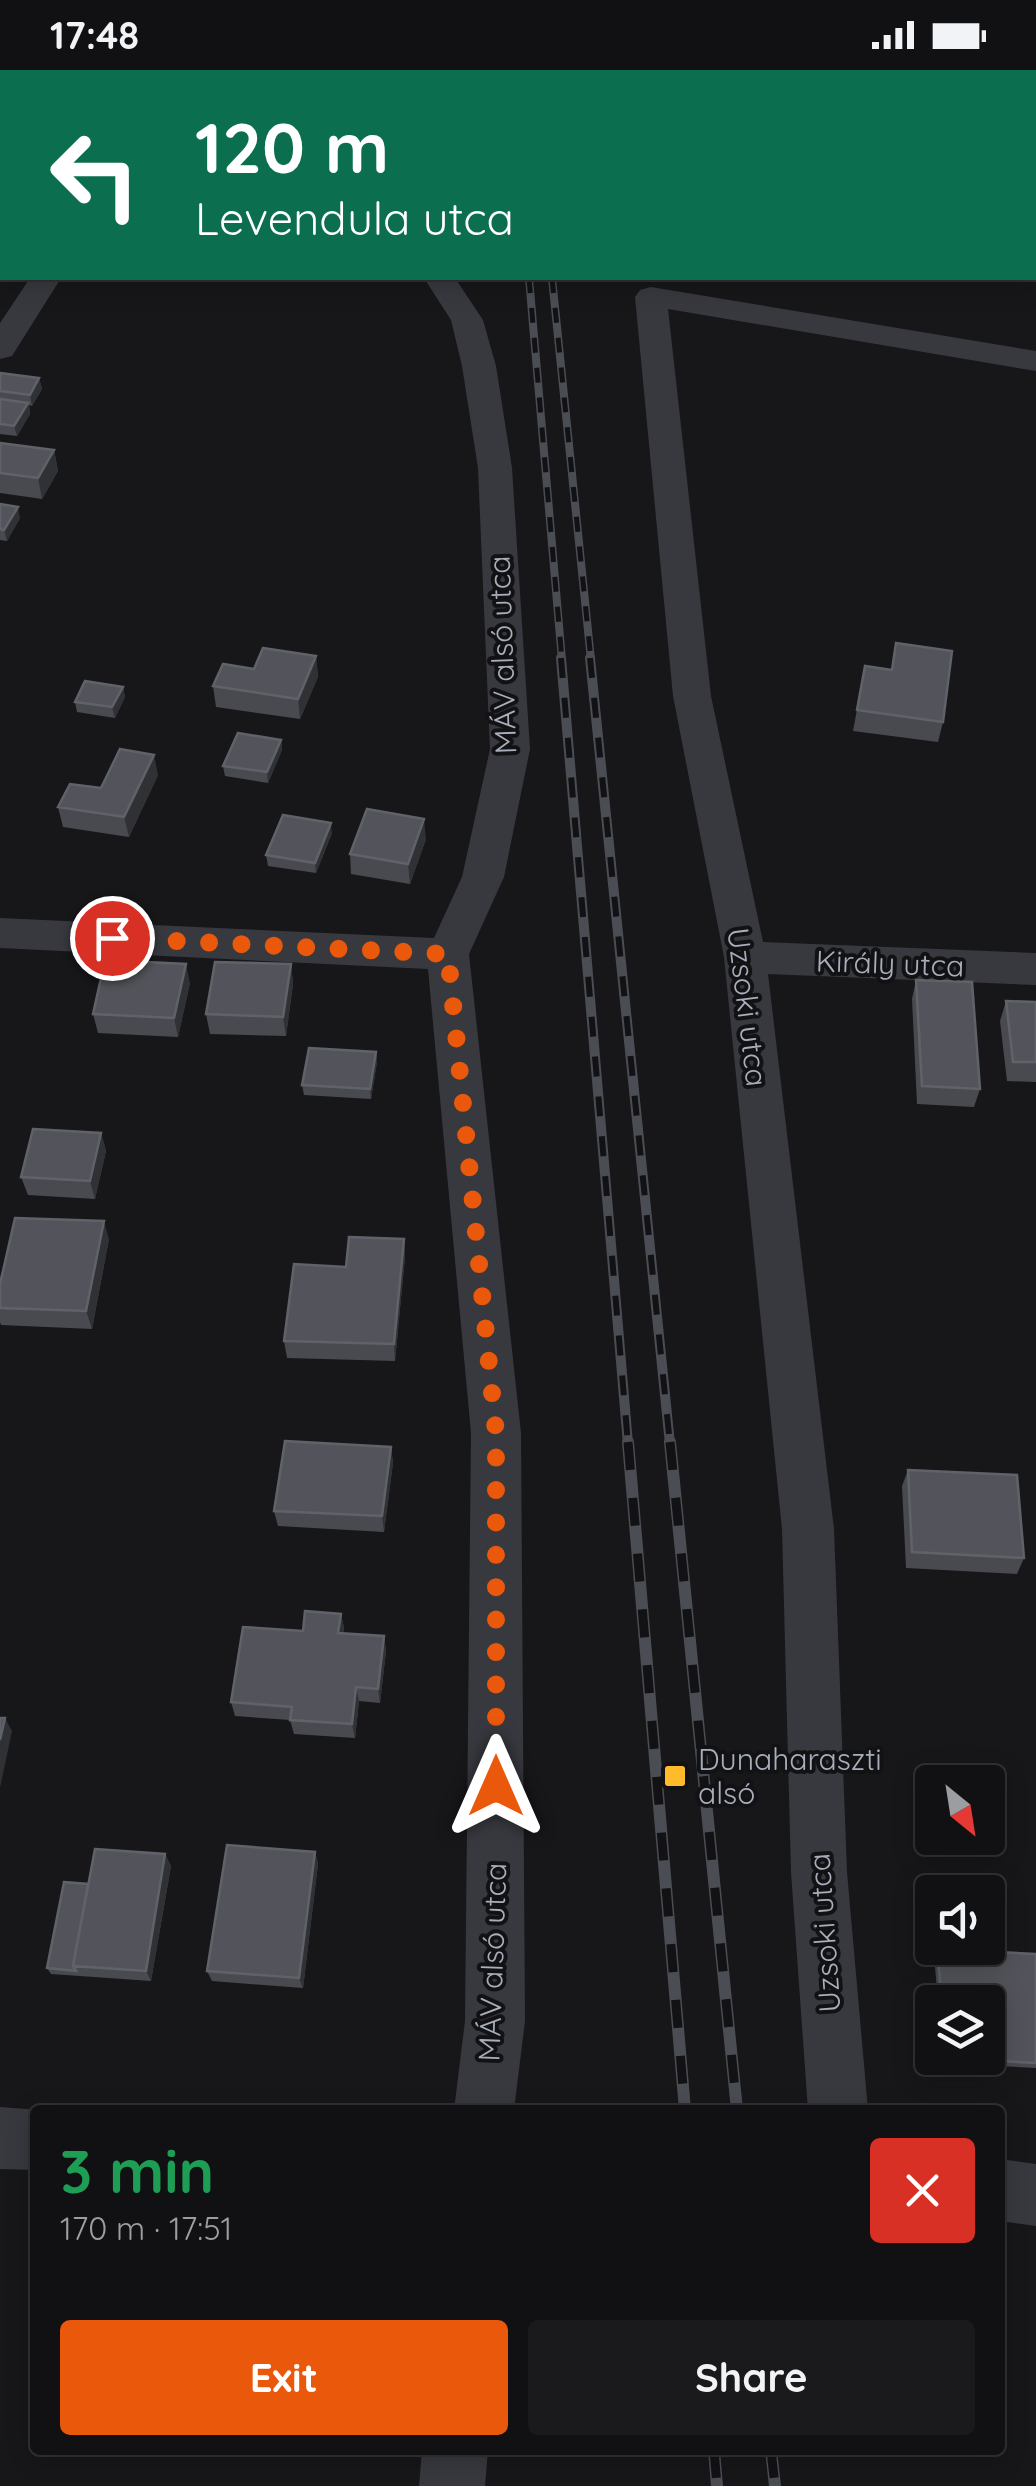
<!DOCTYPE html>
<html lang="en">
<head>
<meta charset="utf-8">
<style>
	body { margin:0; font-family:Quicksand,sans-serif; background:#1a1a1d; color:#f1f3f6; height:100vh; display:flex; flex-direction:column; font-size:38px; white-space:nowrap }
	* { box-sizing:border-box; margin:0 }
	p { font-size:32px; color:#9c9da0 }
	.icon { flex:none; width:55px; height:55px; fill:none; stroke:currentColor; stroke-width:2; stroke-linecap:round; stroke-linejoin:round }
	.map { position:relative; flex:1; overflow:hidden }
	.details { position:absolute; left:30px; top:2035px; width:975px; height:350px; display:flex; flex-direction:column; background:#111114; border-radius:10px; box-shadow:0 5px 25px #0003,0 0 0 2px #303134 }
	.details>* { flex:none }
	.top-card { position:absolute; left:0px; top:0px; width:1038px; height:210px; box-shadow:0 5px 25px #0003,0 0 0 2px #303134; background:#0b6e4f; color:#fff; overflow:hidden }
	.needle { width:65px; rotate:150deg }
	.controls { position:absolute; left:915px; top:1695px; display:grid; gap:20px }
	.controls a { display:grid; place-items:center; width:90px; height:90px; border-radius:10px; background:#111114; box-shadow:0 5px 25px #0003,0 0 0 2px #303134; font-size:50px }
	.pin { position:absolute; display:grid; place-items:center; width:85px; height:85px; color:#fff; margin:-42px; border:5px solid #fff; border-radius:50%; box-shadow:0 2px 10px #0007 }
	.me { position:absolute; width:110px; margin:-55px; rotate:0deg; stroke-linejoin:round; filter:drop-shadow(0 0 8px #0008) }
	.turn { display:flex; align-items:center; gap:35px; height:210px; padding:0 30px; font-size:45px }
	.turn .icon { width:130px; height:130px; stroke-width:2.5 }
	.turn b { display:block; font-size:70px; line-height:85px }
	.round { display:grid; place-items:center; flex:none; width:105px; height:105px; border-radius:10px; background:#1a1a1d }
	.overview { display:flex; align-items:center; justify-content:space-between; height:170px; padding:0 30px }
	h1 { font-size:60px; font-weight:800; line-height:75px; color:#1e9e55 }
	.cta { display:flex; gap:20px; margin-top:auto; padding:20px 30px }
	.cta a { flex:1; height:115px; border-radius:10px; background:#ea580c; color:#fff; font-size:40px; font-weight:800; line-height:115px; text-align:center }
	.cta a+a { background:#1a1a1d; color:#f1f3f6 }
	.status { display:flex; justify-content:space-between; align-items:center; height:70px; padding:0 50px; background:#111114; direction:ltr }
	.status svg { height:28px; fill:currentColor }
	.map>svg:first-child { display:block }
</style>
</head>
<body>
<div class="status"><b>17:48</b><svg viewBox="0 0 49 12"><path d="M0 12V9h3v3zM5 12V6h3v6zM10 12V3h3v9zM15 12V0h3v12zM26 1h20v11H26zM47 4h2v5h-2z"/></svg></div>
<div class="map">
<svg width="1036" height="2416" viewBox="0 0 1036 2416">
	<rect width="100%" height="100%" fill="#17171a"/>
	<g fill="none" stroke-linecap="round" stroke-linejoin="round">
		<path fill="#38393f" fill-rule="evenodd" d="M0,91L2,92V110L0,109Z
			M30,208H61L12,286L0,289V253Z
			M424,208H455L483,250L496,296L512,398L530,679L504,807L469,884L521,1363L525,1951L514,2040H454L465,1951L471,1363L428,899L0,878V848L434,868L462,807L490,679L478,398L462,296L451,250Z
			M651,217L1036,281V301L668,239L711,626L763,872L1036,883V915L768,904L834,1459L847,1802L868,2040H808L791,1802L782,1459L724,887L673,626L635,227L640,220Z
			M0,2037L39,2040H35V2100L0,2099Z
			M1000,2089L1036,2094V2156L1000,2151Z
			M422,2380H488L485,2416H419Z"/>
		<defs>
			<path id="rail-far2" d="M529,208L562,590
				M552,208L591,590"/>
			<path id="rail-far1" d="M561,588L628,1374
				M590,588L670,1374"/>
			<path id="rail" d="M628,1372L685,2040
				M670,1372L737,2040
				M714,2380L717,2416
				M771,2380L775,2416"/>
		</defs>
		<use href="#rail-far2" stroke="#4b4d54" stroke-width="8"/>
		<use href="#rail-far1" stroke="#4b4d54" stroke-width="10"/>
		<use href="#rail" stroke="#4b4d54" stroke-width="12"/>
		<use href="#rail-far2" stroke="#121215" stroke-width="5" stroke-dasharray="15" stroke-linecap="butt"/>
		<use href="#rail-far1" stroke="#121215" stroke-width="6" stroke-dasharray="20" stroke-linecap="butt"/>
		<use href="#rail" stroke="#121215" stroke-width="9" stroke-dasharray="28" stroke-linecap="butt"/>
	</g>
	<path fill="#484a4f" d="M1000,0H1036V13L1035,2H1000Z
		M0,303L39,308L42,319L32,336L29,335L30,344L17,366L0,364Z
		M0,373L54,380L58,401L42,429L0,423Z
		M0,434L20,448L7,471L0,470Z
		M316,586L318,607L300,649L216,637L213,616L254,599Z
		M865,596L943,652L938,672L853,661Z
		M123,617L125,627L115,648L77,642L75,632Z
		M281,670L282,680L268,713L225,706L223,696Z
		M158,705L129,767L63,757L58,737L101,718Z
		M332,763L316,803L268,796L266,785Z
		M426,769L410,814L351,804L350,784Z
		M291,894L293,914L286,966L210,964L206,944Z
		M916,910L980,1019L974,1037L917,1034L912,929Z
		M190,913L178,967L98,963L93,944Z
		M1006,931L1036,932V1012L1007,1011L1000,951Z
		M376,982L377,992L371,1029L304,1025L302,1015Z
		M101,1063L106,1081L95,1129L28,1125L21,1107Z
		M109,1169L92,1259L1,1255L0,1252V1214Z
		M404,1169L405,1187L395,1291L287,1288L284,1271L346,1197Z
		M391,1377L393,1393L384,1462L278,1456L274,1441Z
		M908,1400L1024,1488L1017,1504L906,1498L902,1416Z
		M341,1544L344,1558L343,1564L384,1566L386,1581L380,1633L359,1631L355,1668L294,1664L290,1650L235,1646L231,1632L303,1561Z
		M315,1782L318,1794L303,1918L212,1911L207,1901Z
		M165,1784L171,1796L151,1911L51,1904L47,1898L88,1814Z
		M937,1879L1036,1884V1998L942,1993V1988H988V1932H938L934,1885Z"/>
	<path fill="#303135" d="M39,308L42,319L32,336L30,325Z
		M28,333L30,344L17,366L14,356Z
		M54,380L58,401L42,429L38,408Z
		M18,437L20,448L7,471L4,460Z
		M316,586L318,607L300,649L298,629Z
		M123,617L125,627L115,648L112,637Z
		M281,670L282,680L268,713L267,702Z
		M154,685L158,705L129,767L124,747Z
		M424,749L426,769L410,814L408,794Z
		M331,753L332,763L316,803L315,793Z
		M186,894L190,913L178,967L174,948Z
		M291,894L293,914L286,966L283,947Z
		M376,982L377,992L371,1029L370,1019Z
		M101,1063L106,1081L95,1129L90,1111Z
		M104,1151L109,1169L92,1259L86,1241Z
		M404,1169L405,1187L395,1291L394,1274Z
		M391,1377L393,1393L384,1462L382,1446Z
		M341,1544L344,1558L341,1578L338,1563Z
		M384,1566L386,1581L380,1633L378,1619Z
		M356,1617L359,1631L355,1668L352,1654Z
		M5,1648L12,1661L0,1718V1670Z
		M315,1782L318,1794L303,1918L299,1908Z
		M165,1784L171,1796L151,1911L146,1901Z"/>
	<path fill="#53545b" stroke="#60626a" stroke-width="2.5" d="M0,0L15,1L14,2H2V20L0,23Z
		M0,162H2V192H0Z
		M0,303L39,308L30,325L0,321Z
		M0,329L28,333L14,356L0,354Z
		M0,373L54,380L38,408L0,403Z
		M0,434L18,437L4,460L0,459Z
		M896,573L952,581L943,652L857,640L865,596L892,600Z
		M263,578L316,586L298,629L213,616L223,594L254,599Z
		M85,611L123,617L112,637L75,632Z
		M238,663L281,670L267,702L223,696Z
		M120,679L154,685L124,747L58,737L70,714L101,718Z
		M367,739L424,749L408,794L350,784Z
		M283,745L331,753L315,793L266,785Z
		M105,890L186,894L174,948L93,944Z
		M215,892L291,894L283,947L206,944Z
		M916,910L972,912L980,1019L922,1016Z
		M1006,931L1036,932V992H1013Z
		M309,978L376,982L370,1019L302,1015Z
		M33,1059L101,1063L90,1111L21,1107Z
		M15,1148L104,1151L86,1241L0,1238V1214Z
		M349,1167L404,1169L394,1274L284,1271L294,1194L346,1197Z
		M285,1371L391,1377L382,1446L274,1441Z
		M908,1400L1017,1405L1024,1488L912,1482Z
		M305,1541L341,1544L338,1563L384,1566L378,1619L356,1617L352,1654L290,1650L292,1637L231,1632L243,1557L303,1561Z
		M0,1648H5L0,1670Z
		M227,1775L315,1782L299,1908L207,1901Z
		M95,1779L165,1784L146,1901L73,1896Z
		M64,1812L88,1814L73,1896L76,1901L47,1898Z
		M937,1879L1036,1884V1993L946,1988H988V1932H942Z"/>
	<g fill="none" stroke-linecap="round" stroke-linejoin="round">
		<path stroke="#ea580c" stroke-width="18" stroke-dasharray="0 32.4" d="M112,868L448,884L496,1363V1716"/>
	</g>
	<rect fill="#ffbb2a" stroke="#121215" stroke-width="4" x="663" y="1694" width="24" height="24" rx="5"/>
	<g text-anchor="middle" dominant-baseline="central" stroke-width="8" stroke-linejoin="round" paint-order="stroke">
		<g font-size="30" fill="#a8aebb" stroke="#121215">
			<text transform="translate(502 585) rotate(-92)">MÁV alsó utca</text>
			<text transform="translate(890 893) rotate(2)">Király utca</text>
			<text transform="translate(748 937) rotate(83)">Uzsoki utca</text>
			<text transform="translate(824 1863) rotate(-94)">Uzsoki utca</text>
			<text transform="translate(492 1892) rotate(-88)">MÁV alsó utca</text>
		</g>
		<g font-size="30" fill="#a8aebb" stroke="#121215" text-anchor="start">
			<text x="698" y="1689">Dunaharaszti<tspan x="698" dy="34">alsó</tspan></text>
		</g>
	</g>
</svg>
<div class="controls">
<a><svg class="needle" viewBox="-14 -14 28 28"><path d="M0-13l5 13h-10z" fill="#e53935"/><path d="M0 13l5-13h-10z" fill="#9c9da0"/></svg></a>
<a><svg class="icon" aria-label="sound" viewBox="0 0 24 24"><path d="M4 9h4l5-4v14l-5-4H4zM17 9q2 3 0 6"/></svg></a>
<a><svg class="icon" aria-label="layers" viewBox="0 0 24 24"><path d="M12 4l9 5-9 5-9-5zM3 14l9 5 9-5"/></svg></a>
</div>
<div class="pin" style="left:112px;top:868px;background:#d93025"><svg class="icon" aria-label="arrive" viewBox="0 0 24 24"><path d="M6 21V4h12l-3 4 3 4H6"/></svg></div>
<svg class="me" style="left:496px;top:1716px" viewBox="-20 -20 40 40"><path d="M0-17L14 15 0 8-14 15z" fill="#ea580c" stroke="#fff" stroke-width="4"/></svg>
<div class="top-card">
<div class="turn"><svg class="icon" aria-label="left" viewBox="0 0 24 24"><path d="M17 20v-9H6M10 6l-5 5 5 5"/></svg><div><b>120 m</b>Levendula utca</div></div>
</div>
<section class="details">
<div class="overview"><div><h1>3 min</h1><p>170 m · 17:51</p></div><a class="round" style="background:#d93025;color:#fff"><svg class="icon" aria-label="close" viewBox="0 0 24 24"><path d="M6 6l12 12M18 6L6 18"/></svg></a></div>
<div class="cta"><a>Exit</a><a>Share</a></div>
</section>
</div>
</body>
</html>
